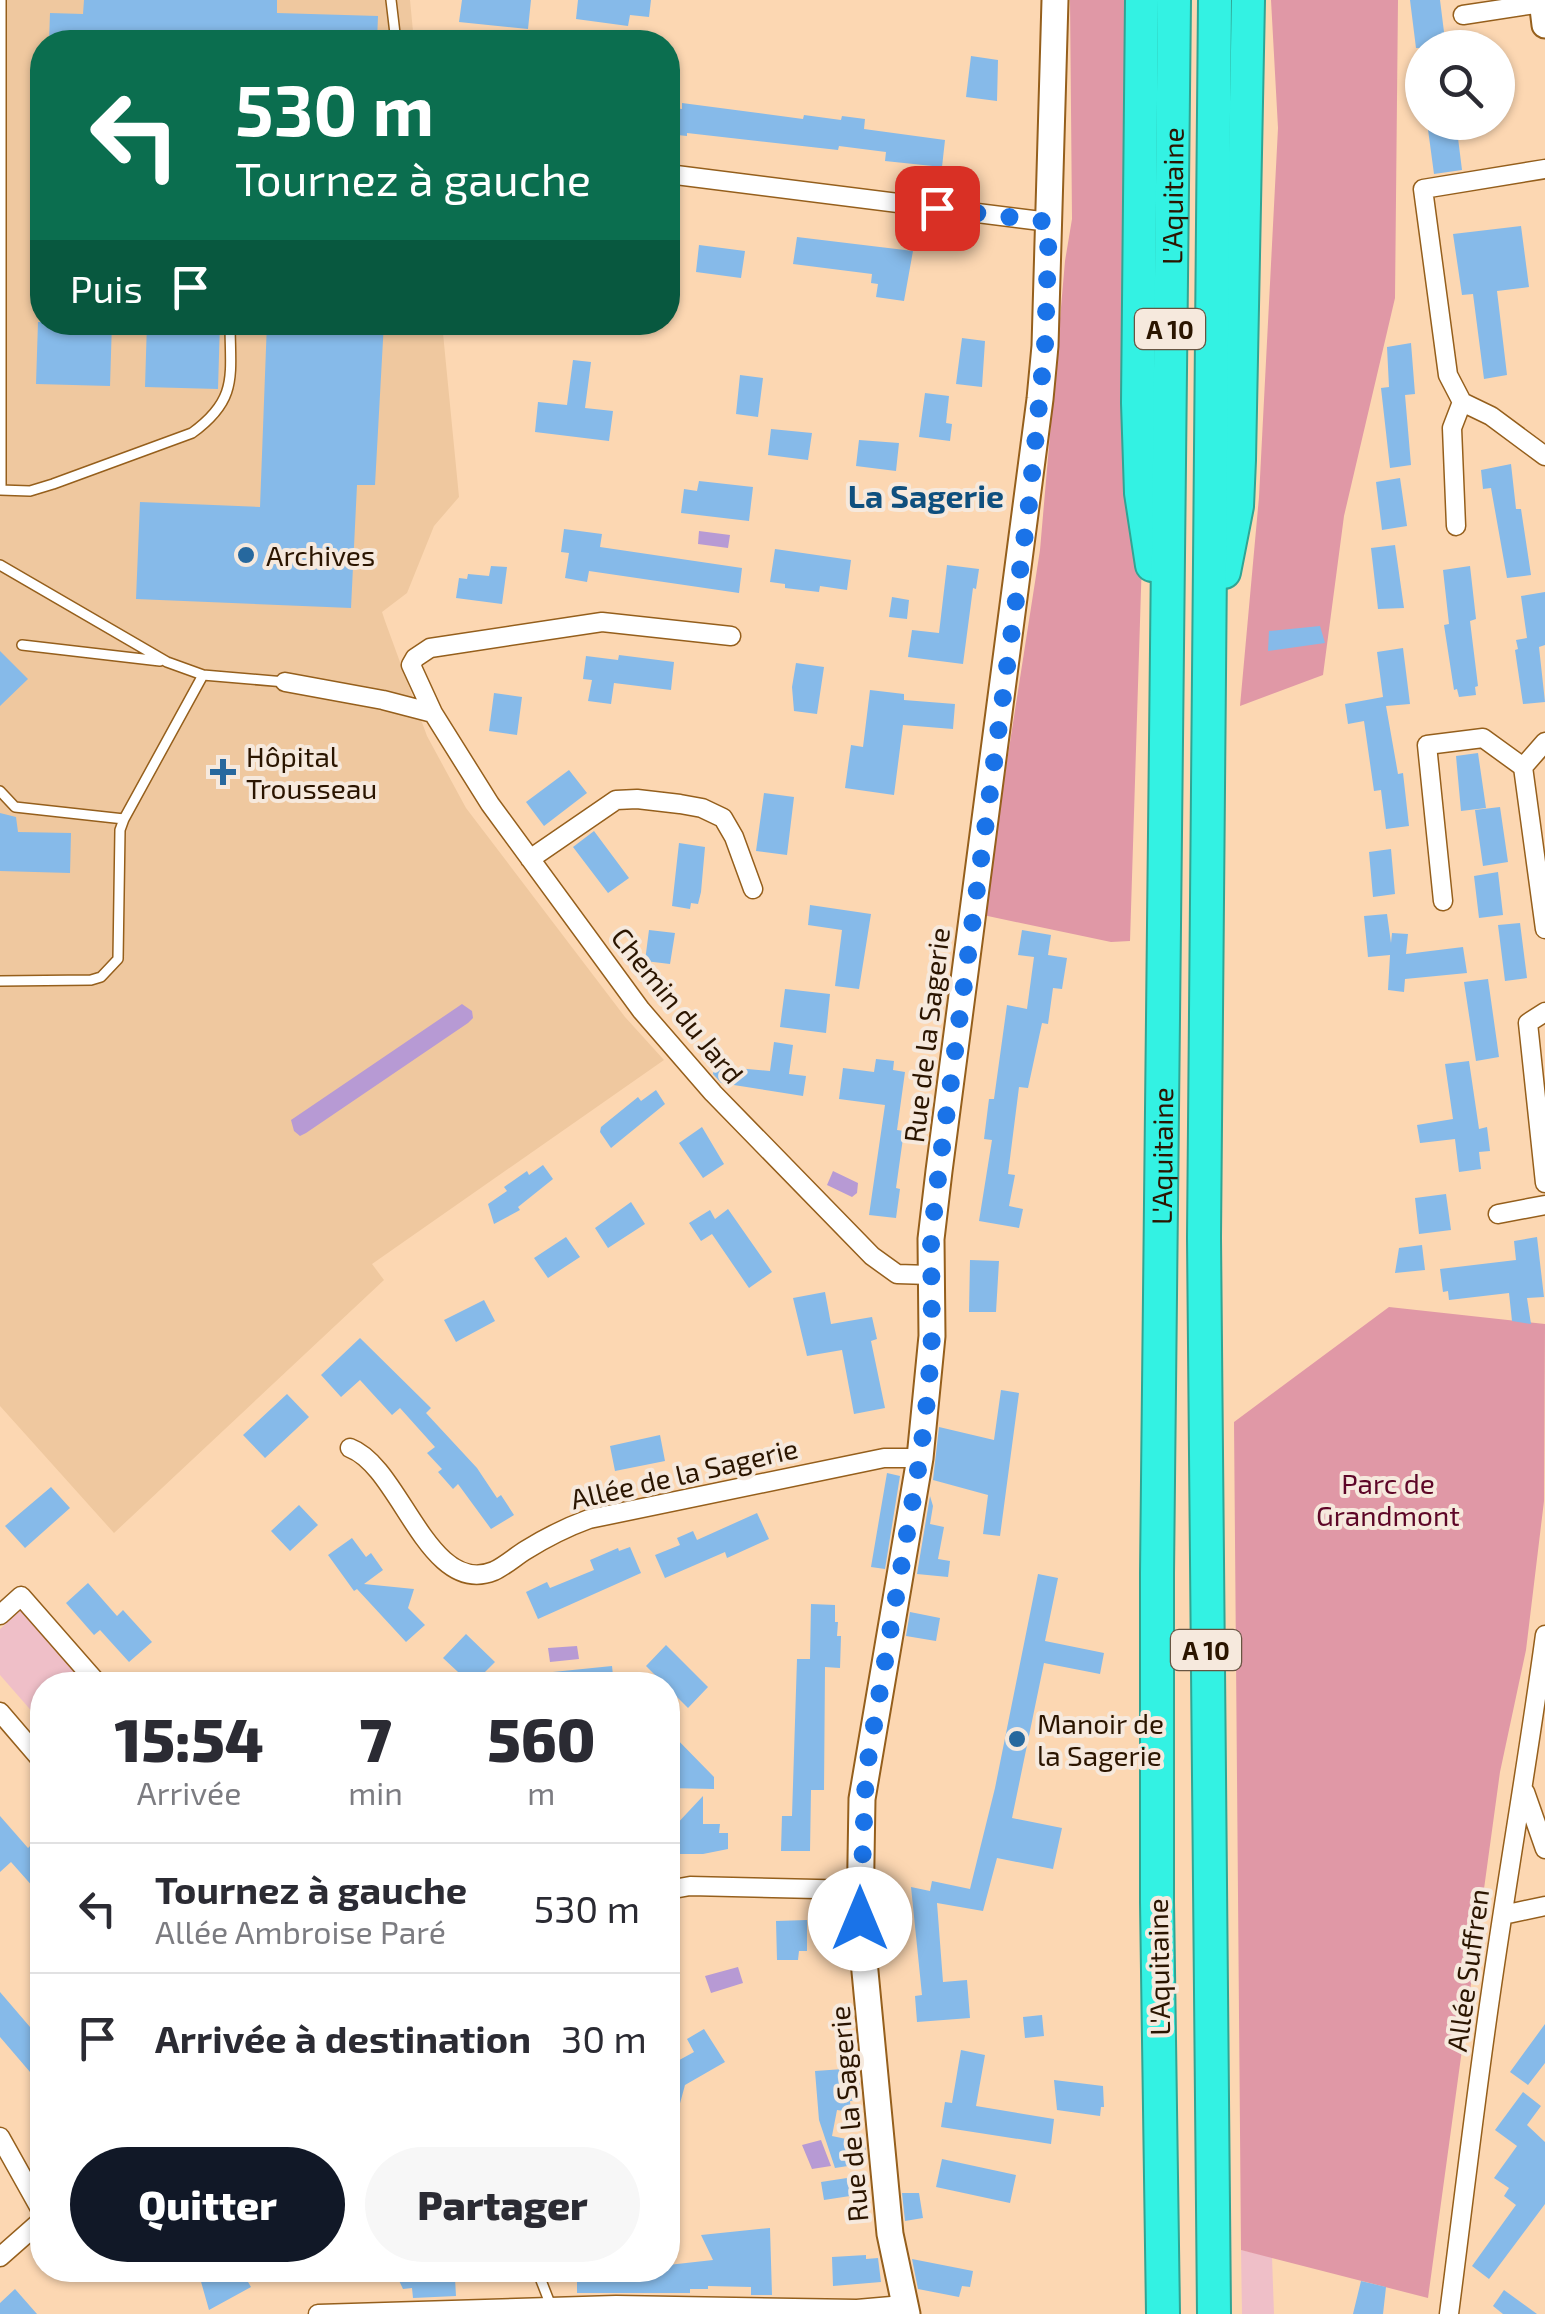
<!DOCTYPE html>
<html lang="fr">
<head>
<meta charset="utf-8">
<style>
	body { margin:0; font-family:"Exo 2",sans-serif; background:#f7f7f7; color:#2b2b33; height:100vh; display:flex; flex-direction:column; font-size:38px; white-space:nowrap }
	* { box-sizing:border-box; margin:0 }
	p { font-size:32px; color:#7c7c81 }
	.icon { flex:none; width:55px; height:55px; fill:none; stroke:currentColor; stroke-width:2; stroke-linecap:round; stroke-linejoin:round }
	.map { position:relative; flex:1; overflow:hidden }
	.sheet { position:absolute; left:30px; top:1672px; width:650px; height:610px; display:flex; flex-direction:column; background:#fff; border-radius:40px; box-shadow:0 2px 8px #0004 }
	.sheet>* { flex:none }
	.hud { position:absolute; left:30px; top:30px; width:650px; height:305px; border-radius:40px; box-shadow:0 2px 8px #0004; background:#0b6e4f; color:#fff; overflow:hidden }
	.buttons { position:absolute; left:1405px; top:30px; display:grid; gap:20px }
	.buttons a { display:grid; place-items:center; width:110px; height:110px; border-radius:50%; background:#fff; box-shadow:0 2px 8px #0004; font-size:50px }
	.pin { position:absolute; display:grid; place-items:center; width:85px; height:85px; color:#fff; margin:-42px; border-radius:20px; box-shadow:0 5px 15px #0006 }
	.me { position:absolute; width:110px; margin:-55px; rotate:0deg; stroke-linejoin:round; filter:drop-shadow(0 0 8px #0008) }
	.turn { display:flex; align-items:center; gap:35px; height:210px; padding:0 40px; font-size:45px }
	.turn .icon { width:130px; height:130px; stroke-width:2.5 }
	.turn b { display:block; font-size:70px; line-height:85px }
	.then { display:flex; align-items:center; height:95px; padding:0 40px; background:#0003; gap:20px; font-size:38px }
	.eta { display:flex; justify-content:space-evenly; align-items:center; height:170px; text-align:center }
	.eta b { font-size:60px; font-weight:800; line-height:70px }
	.primary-button { display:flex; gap:20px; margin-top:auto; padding:20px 40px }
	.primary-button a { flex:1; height:115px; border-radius:60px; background:#111827; color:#fff; font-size:40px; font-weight:800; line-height:115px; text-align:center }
	.primary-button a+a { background:#f7f7f7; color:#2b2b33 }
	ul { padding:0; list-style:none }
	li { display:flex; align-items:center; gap:30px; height:130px; padding:0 40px; border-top:2px solid #e1e1e2 }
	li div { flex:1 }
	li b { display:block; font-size:38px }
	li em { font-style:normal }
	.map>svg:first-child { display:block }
</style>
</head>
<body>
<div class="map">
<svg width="1545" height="2314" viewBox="0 0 1545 2314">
	<rect width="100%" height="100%" fill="#fcd7b2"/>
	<path fill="#efc89f" d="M0,0H410L414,42H42V322L442,323L459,497L434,526L407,593L382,612L385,621L427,736L466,808L625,1017L664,1060L372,1264L384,1280L114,1533L0,1406Z"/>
	<path fill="#efbfc8" d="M21,1610L88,1685H42V1723L0,1675V1629Z
		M1241,2250L1272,2257L1274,2314H1242Z"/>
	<path fill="#e098a6" d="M1070,0H1129L1143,526L1130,941L1111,942L983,915L1040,550L1065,261L1072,219Z
		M1271,0H1398L1395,298L1344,516L1323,675L1240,706L1259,497L1278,128Z
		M1389,1307L1545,1324L1544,1501L1526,1650L1500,1772L1428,2298L1241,2250L1234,1422Z"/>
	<path fill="#b79ad4" d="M699,531L730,535L728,548L698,544Z
		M462,1004L472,1011L473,1018L468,1023L306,1133L300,1136L294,1131L291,1120Z
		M833,1171L858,1183L857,1193L852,1197L827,1185Z
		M577,1646L579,1659L550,1662L548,1648Z
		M738,1967L743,1983L711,1993L705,1976Z
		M821,2140L831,2166L812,2169L802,2145Z"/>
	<path fill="#86bae9" d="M84,0H277V13L378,16L377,42H259V38L107,34V42H49L50,13L83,14Z
		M462,0H531L528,29L459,22Z
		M578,0H651L649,17L630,15L628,26L576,19Z
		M1410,0H1440L1446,48H1416Z
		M971,56L998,60L997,101L966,97Z
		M682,103L803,119L804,115L841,120L842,116L865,119L864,129L945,140L942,167L885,161L886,152L839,146L838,150L687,133V136L668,134V107L682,109Z
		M1427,122H1456L1462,170L1434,174Z
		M1521,226L1529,287L1497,291L1507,375L1484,379L1473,294L1462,295L1453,234Z
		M797,237L913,251L904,301L876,297L878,284L871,283L872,274L793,264Z
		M699,245L745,251L741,278L696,272Z
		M38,322H112L110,386L36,384Z
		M147,322H220L218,389L145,387Z
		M267,322H384L375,485H357L351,608L136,599L140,502L260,507Z
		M962,338L985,341L982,387L956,384Z
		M1411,343L1415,394L1405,395L1411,465L1390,468L1381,388L1389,387L1387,347Z
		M573,360L591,362L585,408L613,411L609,441L535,432L538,402L567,405Z
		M740,375L763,378L758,417L736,414Z
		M925,393L949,396L946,423L952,424L950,441L919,437Z
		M771,429L812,433L808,460L768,455Z
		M859,440L899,443L896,471L856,466Z
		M1511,464L1516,509H1521L1531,575L1507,578L1491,488L1483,489L1481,470Z
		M1400,478L1407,526L1382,530L1376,482Z
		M699,481L753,487L749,521L681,513L684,489L697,491Z
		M564,529L602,534L600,547L742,568L739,593L589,571L587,582L565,578L569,553L561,552Z
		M1395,545L1404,608L1378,609L1371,548Z
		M775,549L851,560L847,590L820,586L819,592L785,588V584L770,582Z
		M947,565L979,569L976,589L973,588L963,664L908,657L912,630L939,633Z
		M491,566L507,567L502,604L456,598L459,578L467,579L468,574L489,576Z
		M1470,566L1476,619L1470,621L1478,686L1475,687L1476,695L1459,697L1457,689L1454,690L1444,625L1449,624L1443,570Z
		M1545,592V645L1539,647L1545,702L1523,704L1515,650L1518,649L1516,640L1527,638L1521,596Z
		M892,597L909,600L907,619L889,617Z
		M1320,626L1325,643L1268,651L1269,631Z
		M1403,648L1410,704L1386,706L1398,774L1403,773L1409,826L1386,829L1381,790L1374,791L1364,721L1348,724L1345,704L1383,697L1377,652Z
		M0,651L28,679L0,706Z
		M619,655L674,662L671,690L614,683L611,704L588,701L592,680L583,679L586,656L618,660Z
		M796,663L824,667L817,714L794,711L792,687Z
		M870,690L904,694V700L955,704L953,729L903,725L894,795L845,788L851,745L863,747Z
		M494,693L522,697L517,735L489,731Z
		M1478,753L1486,808L1461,811L1456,756Z
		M569,770L587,793L544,826L526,802Z
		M764,793L794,797L787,855L756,851Z
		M1500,807L1508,862L1483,866L1475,810Z
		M0,813L16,817L18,832L71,833L70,873L0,871Z
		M594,831L629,878L608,893L573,847Z
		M679,843L705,847L701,892L698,904L691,903L690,909L672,906Z
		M1391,849L1395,894L1373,897L1369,852Z
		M1498,872L1503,915L1479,918L1474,876Z
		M810,905L871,914L859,989L835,986L842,930L808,925Z
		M1387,914L1391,943L1392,933L1408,934L1406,954L1463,947L1467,973L1405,979L1404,992L1388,990L1390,955L1368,957L1364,916Z
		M1520,923L1527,978L1505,981L1498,925Z
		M649,930L675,933L670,964L645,961Z
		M1022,930L1051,935L1048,955L1067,958L1062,989L1053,988L1048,1024L1042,1023L1028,1088L1019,1087L1008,1174L1015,1175L1009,1206L1023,1209L1019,1228L979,1221L992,1140L984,1139L989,1099H994L1007,1005L1027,1009L1034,957L1018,955Z
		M1488,979L1499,1057L1476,1061L1464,982Z
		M785,989L830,994L826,1033L780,1027Z
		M774,1042L793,1045L789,1074L806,1076L803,1096L721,1083L713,1074L714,1066L770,1071Z
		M876,1059L894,1061L893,1070L905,1072L897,1130L904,1131L896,1188L900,1189L896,1218L869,1215L885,1105L839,1099L843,1068L874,1072Z
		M1469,1061L1479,1129L1487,1127L1490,1151L1479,1152L1481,1169L1459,1172L1455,1139L1420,1143L1417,1125L1453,1119L1445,1064Z
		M656,1090L665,1104L611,1148L600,1132L601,1127L638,1097L641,1101Z
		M702,1127L724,1164L703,1178L679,1143Z
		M543,1165L553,1179L518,1207L520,1210L494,1224L488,1204L507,1191L504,1187L527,1171L529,1175Z
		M1446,1194L1451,1230L1419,1234L1415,1198Z
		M631,1202L645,1224L608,1248L595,1228Z
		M728,1209L772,1272L749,1288L712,1234L701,1241L689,1223L710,1210L715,1219Z
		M566,1237L580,1257L548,1278L534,1258Z
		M1537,1237L1544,1297L1527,1298L1531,1324L1512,1321L1509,1293L1449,1300L1448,1291L1443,1292L1440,1269L1516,1260L1514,1241Z
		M1422,1245L1425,1270L1395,1273L1399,1248Z
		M970,1260L999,1261L996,1312H969Z
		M825,1292L831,1324L872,1317L877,1339L871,1341L885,1408L854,1414L842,1350L807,1356L793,1298Z
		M484,1300L495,1321L456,1342L444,1320Z
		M360,1338L431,1408L426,1413L477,1468L497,1498L501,1495L514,1515L491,1529L458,1484L453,1489L438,1472L442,1469L427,1453L435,1447L400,1408L392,1415L360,1380L341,1397L321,1375Z
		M1001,1390L1019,1393L1000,1536L983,1534L988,1495L933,1480L939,1427L994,1440Z
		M287,1394L309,1417L265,1458L243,1435Z
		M660,1435L665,1461L615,1471L610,1446Z
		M887,1473L900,1476L885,1569L871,1567Z
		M51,1487L70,1508L25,1548L5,1526Z
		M930,1496L933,1506L930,1524L944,1527L938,1559L950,1561L948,1577L917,1574Z
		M299,1505L318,1525L290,1551L271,1531Z
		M757,1513L769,1539L727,1558L725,1552L665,1578L655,1555L680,1545L677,1538L693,1531L697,1540Z
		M352,1538L366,1557L371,1553L383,1570L364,1584L414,1589L408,1608L425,1625L406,1642L357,1589L354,1591L328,1555Z
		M630,1547L641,1573L538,1619L526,1592L547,1582L550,1588L594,1570L590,1560L618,1548L619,1551Z
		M1038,1574L1058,1578L1045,1641L1104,1653L1100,1674L1044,1663L1012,1818L1062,1828L1053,1869L997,1858L983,1911L937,1903L943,1982L967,1980L970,2018L917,2022L915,1996L922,1995L911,1887L930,1891L932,1881L970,1889L995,1788Z
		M88,1583L117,1616L123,1610L152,1642L129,1662L100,1630L94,1635L66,1603Z
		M811,1604L835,1605V1622H838L837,1636H841L840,1668L825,1667L824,1790H811L810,1851H781L782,1816H792L797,1659H810Z
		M910,1612L940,1618L936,1641L906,1636Z
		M466,1634L495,1662L472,1685L443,1658Z
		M666,1645L708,1687L688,1708L646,1666Z
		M612,1666L614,1685H544L543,1673Z
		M668,1730L714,1777V1789L668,1788Z
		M703,1796V1824H720L719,1833H728V1849L703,1854H668V1828H673Z
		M0,1816L28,1848L34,1842L42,1852V1897L11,1862L0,1872Z
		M807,1920V1951H799L798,1960H777L776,1921Z
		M0,1992L42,2041V2086L0,2037Z
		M1042,2015L1044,2036L1025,2038L1023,2017Z
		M1545,2024V2063L1528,2085L1510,2072Z
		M704,2029L725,2062L685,2085L673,2129L668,2128V2057L672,2064L694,2052L687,2039Z
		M961,2050L985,2055L976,2106L1054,2119L1051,2144L941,2127L945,2102L952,2103Z
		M858,2068L861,2100L850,2101L851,2112L837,2110L832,2136L865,2143L867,2163L835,2168L819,2120L815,2071Z
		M1054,2080L1103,2086L1104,2107H1101L1100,2116L1057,2110Z
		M1523,2092L1541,2106L1527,2125L1545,2142V2204L1489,2279L1472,2266L1516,2205L1504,2196L1509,2188L1494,2178L1517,2146L1495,2130Z
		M942,2159L1016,2175L1010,2203L936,2187Z
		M847,2178L850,2196L824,2200L821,2182Z
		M902,2193H919L923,2218L905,2221Z
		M770,2228L772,2295H751V2287L708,2286V2289H690V2293H577V2270H668V2265L713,2260L701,2235Z
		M866,2255V2259L878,2258L881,2282L833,2286L832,2257Z
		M912,2259L973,2271L970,2287L962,2286L959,2297L918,2289Z
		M241,2270L251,2287L209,2310L198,2271L214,2276L220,2273L224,2279Z
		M394,2270H413L418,2280L455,2278L456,2296L413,2298L412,2288L403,2289Z
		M1361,2281L1386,2287L1383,2314H1353Z
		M15,2289L37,2314H0V2303Z
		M1504,2290L1537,2314H1503L1493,2306Z"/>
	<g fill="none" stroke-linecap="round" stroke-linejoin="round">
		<defs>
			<path id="lane" d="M1,0V490
				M391,0L396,42
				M0,490L30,491L53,484L192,433C239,399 230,375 230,322
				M0,565L167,662L203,675L285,682
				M22,645L160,661
				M0,791L15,807L124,819
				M0,981L91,980L101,977L118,959L120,830L124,819L203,675
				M537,2270L551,2306"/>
			<path id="street" d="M1463,15L1542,3
				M668,174L1049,222
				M1462,402L1491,416L1545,456
				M1456,526L1452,428L1462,402L1448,375L1423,189L1545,169
				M731,636L602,622L430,648L415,658L411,665L433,713L490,804L641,1010L713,1093L872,1256L897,1274L930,1275
				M285,682L383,700L433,713
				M1545,742L1523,767L1545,929
				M530,859L616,800L637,799L680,804L702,808L723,818L734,837L753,889
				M1443,901L1427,745L1483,738L1523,767
				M1545,1012L1528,1023L1545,1183
				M1498,1214L1545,1205
				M350,1448C401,1467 428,1598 494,1571C505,1566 516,1556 526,1550C547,1537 567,1527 589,1519L884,1458H920
				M0,1615L21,1596L99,1685
				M0,1712L42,1761
				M1525,1792L1545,1849
				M668,1890L690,1886L860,1890
				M1503,1915L1545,1906
				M0,2137L42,2212
				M0,2257L42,2220
				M318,2314L616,2305L857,2309L903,2305
				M1449,2314C1461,2221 1472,2127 1485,2034C1503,1901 1527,1768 1545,1635"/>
			<path id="secondary" d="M1542,0L1545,25
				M907,2314L890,2234L860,1919L862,1799L920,1458L932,1336L931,1239L939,1171L1040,399L1045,346L1055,0"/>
			<g id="highway">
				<path d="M1142,0L1138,403L1141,493L1152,565"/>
				<path d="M1224,572L1237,506L1239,460L1248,0"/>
				<path id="s1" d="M1163,2314L1157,1902V1573L1174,0"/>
				<path d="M1214,2314L1204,1238L1215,0"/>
			</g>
		</defs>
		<use href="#lane" stroke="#955f1c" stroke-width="12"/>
		<use href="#street" stroke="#955f1c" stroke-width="21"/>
		<use href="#secondary" stroke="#955f1c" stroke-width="29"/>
		<use href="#highway" stroke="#30a594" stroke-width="36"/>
		<use href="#lane" stroke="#fff" stroke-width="9"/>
		<use href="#street" stroke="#fff" stroke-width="18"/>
		<use href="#secondary" stroke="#fff" stroke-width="25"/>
		<use href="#highway" stroke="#33f2e3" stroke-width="32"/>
	</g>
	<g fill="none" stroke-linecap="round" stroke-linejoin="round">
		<path stroke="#1a73e8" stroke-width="18" stroke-dasharray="0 32.4" d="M860,1919L866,1772L920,1458L928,1393L932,1336L931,1239L939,1170L1029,504L1045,346L1049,222L937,208"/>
	</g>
	<g fill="#26689e" stroke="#f6e9dd" stroke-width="4">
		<circle cx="246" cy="555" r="10"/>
		<path d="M218 757h10v10h10v10h-10v10h-10v-10h-10v-10h10z"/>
		<circle cx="1017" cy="1739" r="10"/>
	</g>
	<g text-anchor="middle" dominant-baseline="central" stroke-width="8" stroke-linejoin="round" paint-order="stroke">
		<g fill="#f6e9dd" stroke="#685542" stroke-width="2.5">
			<rect x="1135" y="309" width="70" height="40" rx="8"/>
			<rect x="1171" y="1630" width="70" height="40" rx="8"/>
		</g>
		<g font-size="25" font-weight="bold" fill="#2b1500">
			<text x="1170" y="329">A 10</text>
			<text x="1206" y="1650">A 10</text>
		</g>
		<g font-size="28" fill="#2b1500" stroke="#f6e9dd">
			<text stroke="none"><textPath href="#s1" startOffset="2118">L'Aquitaine</textPath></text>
			<text transform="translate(678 1005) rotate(51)">Chemin du Jard</text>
			<text transform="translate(926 1035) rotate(-83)">Rue de la Sagerie</text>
			<text stroke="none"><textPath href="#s1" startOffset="1158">L'Aquitaine</textPath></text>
			<text transform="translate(684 1473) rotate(-13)">Allée de la Sagerie</text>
			<text transform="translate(1158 1967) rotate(-91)">L'Aquitaine</text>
			<text transform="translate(1467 1970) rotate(-82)">Allée Suffren</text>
			<text transform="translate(848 2114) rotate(-95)">Rue de la Sagerie</text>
		</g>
		<g font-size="28" fill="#2b1500" stroke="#f6e9dd" text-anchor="start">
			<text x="266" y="555">Archives</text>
			<text x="246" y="756">Hôpital<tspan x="246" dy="32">Trousseau</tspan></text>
			<text x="1037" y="1723">Manoir de<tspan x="1037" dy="32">la Sagerie</tspan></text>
		</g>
		<g font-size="28" fill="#5d0627" stroke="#f6e9dd">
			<text x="1388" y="1483">Parc de<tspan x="1388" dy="32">Grandmont</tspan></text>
		</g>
		<g font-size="32" font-weight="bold" fill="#0e4f7e" stroke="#f6e9dd">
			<text x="926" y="495">La Sagerie</text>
		</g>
	</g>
</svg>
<div class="buttons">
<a><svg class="icon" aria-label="search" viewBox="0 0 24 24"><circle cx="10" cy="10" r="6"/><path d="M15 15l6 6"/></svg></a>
</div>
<div class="pin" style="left:937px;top:208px;background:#d93025"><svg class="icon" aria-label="arrive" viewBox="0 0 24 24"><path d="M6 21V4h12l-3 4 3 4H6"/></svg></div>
<svg class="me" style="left:860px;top:1919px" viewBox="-20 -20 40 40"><circle r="19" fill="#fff"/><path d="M0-13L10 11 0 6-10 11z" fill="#1a73e8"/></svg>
<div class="hud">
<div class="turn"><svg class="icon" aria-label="left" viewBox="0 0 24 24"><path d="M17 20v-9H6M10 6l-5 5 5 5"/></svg><div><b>530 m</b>Tournez à gauche</div></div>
<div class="then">Puis<svg class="icon" aria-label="arrive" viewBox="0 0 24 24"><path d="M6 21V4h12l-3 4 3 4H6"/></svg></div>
</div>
<section class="sheet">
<div class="eta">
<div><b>15:54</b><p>Arrivée</p></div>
<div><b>7</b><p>min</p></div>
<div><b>560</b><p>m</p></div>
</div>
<ul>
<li><svg class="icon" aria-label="left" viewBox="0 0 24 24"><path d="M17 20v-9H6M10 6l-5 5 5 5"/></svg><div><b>Tournez à gauche</b><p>Allée Ambroise Paré</p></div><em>530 m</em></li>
<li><svg class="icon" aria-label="arrive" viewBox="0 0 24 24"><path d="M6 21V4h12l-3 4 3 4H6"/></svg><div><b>Arrivée à destination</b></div><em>30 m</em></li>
</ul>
<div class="primary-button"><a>Quitter</a><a>Partager</a></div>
</section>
</div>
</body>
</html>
